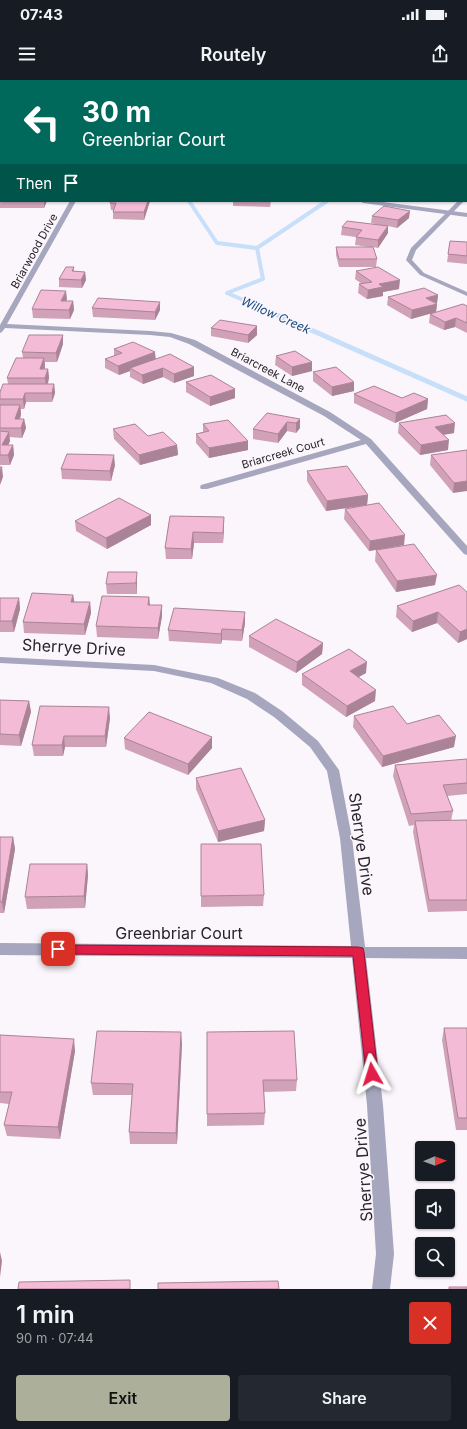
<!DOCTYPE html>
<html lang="en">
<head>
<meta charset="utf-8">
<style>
	body { margin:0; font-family:Inter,sans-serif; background:#242831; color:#f1f3f6; height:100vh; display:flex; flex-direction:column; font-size:15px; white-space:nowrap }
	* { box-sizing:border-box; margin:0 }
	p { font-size:13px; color:#9ea1a6 }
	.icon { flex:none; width:22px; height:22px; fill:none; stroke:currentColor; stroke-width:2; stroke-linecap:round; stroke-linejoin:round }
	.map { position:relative; height:1209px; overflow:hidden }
	.sheet { display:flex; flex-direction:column; background:#171b24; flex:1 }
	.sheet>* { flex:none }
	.guide { position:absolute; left:0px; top:0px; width:467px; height:122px; box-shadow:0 1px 3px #0004; background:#00695c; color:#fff; overflow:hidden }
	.needle { width:26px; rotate:89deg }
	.fabs { position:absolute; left:415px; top:1061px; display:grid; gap:8px }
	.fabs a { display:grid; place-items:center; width:40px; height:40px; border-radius:4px; background:#171b24; box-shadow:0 1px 3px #0004; font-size:20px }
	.pin { position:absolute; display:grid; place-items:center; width:34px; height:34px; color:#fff; margin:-17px; border-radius:8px; box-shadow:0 2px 6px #0006 }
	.me { position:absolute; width:44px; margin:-22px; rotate:354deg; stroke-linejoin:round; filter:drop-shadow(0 0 3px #0008) }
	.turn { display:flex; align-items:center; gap:14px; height:84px; padding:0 16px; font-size:18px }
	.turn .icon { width:52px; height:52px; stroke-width:2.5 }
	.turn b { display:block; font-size:28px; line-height:34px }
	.then { display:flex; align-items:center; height:38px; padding:0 16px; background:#0003; gap:8px; font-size:15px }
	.round { display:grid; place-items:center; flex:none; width:42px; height:42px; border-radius:4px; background:#242831 }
	.headline { display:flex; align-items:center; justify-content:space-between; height:68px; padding:0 16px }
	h1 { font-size:24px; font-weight:600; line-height:30px }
	.primary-button { display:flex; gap:8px; margin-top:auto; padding:8px 16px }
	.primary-button a { flex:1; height:46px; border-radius:4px; background:#acaf9a; color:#111; font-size:16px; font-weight:600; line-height:46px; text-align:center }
	.primary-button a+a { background:#242831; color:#f1f3f6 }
	.status { display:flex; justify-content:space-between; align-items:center; height:28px; padding:0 20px; background:#171b24; direction:ltr }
	.status svg { height:11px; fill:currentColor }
	header { display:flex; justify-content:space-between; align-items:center; height:52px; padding:0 16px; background:#171b24; font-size:18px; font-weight:600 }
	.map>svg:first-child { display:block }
</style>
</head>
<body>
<div class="status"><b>07:43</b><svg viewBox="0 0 49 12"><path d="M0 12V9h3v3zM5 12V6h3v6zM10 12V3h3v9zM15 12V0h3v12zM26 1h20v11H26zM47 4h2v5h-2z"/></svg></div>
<header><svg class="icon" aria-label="menu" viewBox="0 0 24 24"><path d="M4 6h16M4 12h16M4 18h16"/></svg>Routely<svg class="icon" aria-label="share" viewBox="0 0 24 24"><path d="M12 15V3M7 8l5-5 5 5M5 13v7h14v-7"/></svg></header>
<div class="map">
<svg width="467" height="1209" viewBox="0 0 467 1209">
	<rect width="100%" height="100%" fill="#faf6fb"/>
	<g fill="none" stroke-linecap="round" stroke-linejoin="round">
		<path stroke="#c8dffa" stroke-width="3" d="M465,1H467"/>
		<path stroke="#c8dffa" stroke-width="4" d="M189,121L217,163L257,168
			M269,231L227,213L263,199L257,168L327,121"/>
		<path stroke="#c8dffa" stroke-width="5" d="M266,230L467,319"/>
		<path fill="#a6a6be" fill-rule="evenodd" d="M169,0H173V1H169Z
			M0,23H1V25H0Z
			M0,59H1V61H0Z
			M70,121H76L7,244L150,251L171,253L195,260L330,332L371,359L467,466V475L464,474L366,364L207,409H201L200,407L201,405L361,360L324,336L189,264L170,257L150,255L5,248L2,252L0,253V245Z
			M458,121H464L416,170L412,180L424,193L467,212V216L420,195L406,180L411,168Z
			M0,577L154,585L218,598L255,613L282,631L318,661L339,690L352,758L365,867H467V879L366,878L383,1025L394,1174L390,1209H372L376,1174L367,1025L352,878L0,875V863L351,866L340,758L327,691L310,667L274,637L247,619L211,603L154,591L0,583Z"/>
		<path fill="#a6a6be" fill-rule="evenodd" d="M0,109H1V113H0Z
			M360,121H375L467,133V137L363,123Z"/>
	</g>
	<path fill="#d1a1b8" d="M126,0H151V1H126Z
		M196,0H224V1H196Z
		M267,0H301L300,1H266Z
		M1,5V15H0V6Z
		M467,17V28H466V18Z
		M466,38H467V76L466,80Z
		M0,112L1,121H47L44,128H0Z
		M150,121L144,140L113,139V130H111L110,123Z
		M233,121H271L270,127L233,126Z
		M372,136L409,138L397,148L388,146V153L378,168L373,167L377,179L376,187H339L336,175V167H369L355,165L356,157L341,155L342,147L379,145L371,143Z
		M450,161L467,162V184L447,182Z
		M74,187V191L85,192L86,200L82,208L59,207V199Z
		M356,191L399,209L383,212V216L367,219L358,213L359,204H362L355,199Z
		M438,215L436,232L411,239L387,225L388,217Z
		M67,219L66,221H73L74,230L70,239L33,238L32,229Z
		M467,226V253L455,247L444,250L429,243L430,234Z
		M92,228L160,230L155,240L93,237Z
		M257,246V255L248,263L211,256V248Z
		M63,264L57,282H45V287L44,289H48L49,298L48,304H54L55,313L52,322H26L24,329H21V335L20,339H24L26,348L22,358L9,357L10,361L8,365H13L14,375L10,385H0V312L8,304L7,298L23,278L22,272Z
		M114,269L156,279L194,296L174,303L163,297L143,304L130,297V291L119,295L105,288V279L114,276Z
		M276,276L312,282V291L292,296L275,285Z
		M313,292L354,311L332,316L313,301Z
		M186,302L235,309V318L210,326L186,312Z
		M354,314L402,318L428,319L427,329L395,343L354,323Z
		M300,339V348L296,353L287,351L278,363L253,359V349Z
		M399,343L454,353L444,355L448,370L420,375L398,353Z
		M203,344L248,361V370L209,378L196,363V354L203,352Z
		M113,349L148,356L177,365L178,375L140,385L114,359Z
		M467,370L453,413L430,385L431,375Z
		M115,385L111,401L62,399L61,389Z
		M307,391L368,415L367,425L326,431L307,401Z
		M345,429L404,465L369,471L344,439Z
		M151,435V445L107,469L76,451L75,441Z
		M170,436L224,437V447L223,463H194L192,479H166L165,468Z
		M376,470L435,505L396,512L375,481Z
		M137,503V514H107L106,504Z
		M467,512V559L458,563L437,543L412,552L396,537L397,526Z
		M73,515L74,522H90L91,533L85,555L24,553L23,542Z
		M149,517L150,525H162V536L158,559L97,557L96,546Z
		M0,518H19L20,529L14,552H0Z
		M245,543L242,561L222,560L221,564L169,561L168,550Z
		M249,556L323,563L322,574L296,593L249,567Z
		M366,593L359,597L375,621L346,637L302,605V594Z
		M0,620L29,621L31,632L21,666L0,665Z
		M354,636L407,644L454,667L382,687L353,647Z
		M110,638L106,667H65L63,676H34L32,665Z
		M124,658L212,668L188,695L125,669Z
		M467,679V714L447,716L453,731L451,741L467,740V831L428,832L413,752L414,745L409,746L393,696L395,685Z
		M196,698L265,740L264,751L218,762L196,709Z
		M0,757H13L15,769L4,833H0Z
		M87,784L88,795L85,828L27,829L25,817Z
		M264,815L263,826L201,827V816Z
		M444,948H467V1050H456L442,960Z
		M207,952L297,1000L296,1011L264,1012L265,1033L264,1045L207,1046Z
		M0,955L75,971L60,1059L7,1056L4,1045L9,1024L0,1023Z
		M182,963L177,1064H130L129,1052L132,1015H93L91,1003Z"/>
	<path fill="#aa8396" d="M15,0H30L24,1H15Z
		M0,30H1V37H0Z
		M1,78V87L0,80Z
		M44,121H47L44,128Z
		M148,121H150L144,140V132Z
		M410,131L409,138L397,148L398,140Z
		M388,146V153L378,168V160Z
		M85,192L86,200L82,208L81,200Z
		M400,200L399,209L383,212V216L367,219L368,210L379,204Z
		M66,211L67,219L62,230L61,221Z
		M438,215L437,223L426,218Z
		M73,221L74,230L70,239L69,230Z
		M160,222V230L155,240V232Z
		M437,224L436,232L411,239L412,230Z
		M456,238L455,247L444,250L445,242Z
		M257,246V255L248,263V255Z
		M63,255V264L57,282L56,273Z
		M155,272L156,281L130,288V291L119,295L118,286Z
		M44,278L45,287L41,298L40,289Z
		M312,282V291L292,296V287Z
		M194,287V296L174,303V294Z
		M163,288V297L143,304L142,295Z
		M48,289L49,298L46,308L45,298Z
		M354,302V311L332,316V307Z
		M54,304L55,313L52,322V313Z
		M235,309V318L210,326V317Z
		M25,313L26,322L24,329L23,319Z
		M428,319L427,329L395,343L396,333Z
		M20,325L21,335L16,348L15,339Z
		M24,339L26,348L22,358L21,348Z
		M300,339V348L296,353V343Z
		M287,342V351L278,363V354Z
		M455,343L454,353L434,356L435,347Z
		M9,352L10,361L4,375L2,365Z
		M449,360L448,370L420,375L421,365Z
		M248,361V370L209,378V368Z
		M13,365L14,375L10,385L8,375Z
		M177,365L178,375L140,385L139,375Z
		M114,375L115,385L111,401L110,391Z
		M2,387L3,397L0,405V392Z
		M467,401V411L453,413L454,403Z
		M368,415L367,425L326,431L327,421Z
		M151,435V445L107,469L106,458Z
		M224,437V447L223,463V453Z
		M193,452L194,463L192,479L191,469Z
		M405,455L404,465L369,471L370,461Z
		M137,492V514L136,503Z
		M437,495L435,505L396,512L397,501Z
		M73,515L75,525L71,522Z
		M149,517L150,528L148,525Z
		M19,518L20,529L14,552L12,541Z
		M90,522L91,533L85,555L84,544Z
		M162,525V536L158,559V548Z
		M245,532V543L242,561V550Z
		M438,532L437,543L412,552L413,541Z
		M222,549V560L221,564V554Z
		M467,549V559L458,563L460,552Z
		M323,563L322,574L296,593L297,582Z
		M367,582L366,593L349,602L350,591Z
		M376,610L375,621L346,637L347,626Z
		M29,621L31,632L21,666L19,655Z
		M109,627L110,638L106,667L105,656Z
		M64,656L65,667L63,676L62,665Z
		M456,656L454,667L382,687L383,676Z
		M212,657V668L188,695V684Z
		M265,740L264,751L218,762V751Z
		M13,757L15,769L4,833L2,822Z
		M87,784L88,795L85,828L84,816Z
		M181,952L182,963L177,1064L176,1053Z
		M74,959L75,971L60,1059L58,1047Z
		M0,1172L2,1181L0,1197Z"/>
	<path fill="#f3bbd6" stroke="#aa8396" d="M198,0H214V1H199Z
		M267,0H272L293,1H266Z
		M345,0H377L376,1H343Z
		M466,38H467V48H466Z
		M466,52H467V60H466Z
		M466,62L467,63V74H466Z
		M0,72H1V78L0,80Z
		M0,112H1V121H0Z
		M111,121H148L144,132H113L116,123H110Z
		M384,126L410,131L398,140L372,136Z
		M347,141L388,146L378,160L356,157L362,150L342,147Z
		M450,161L467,162V176L448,174Z
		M336,167H373L377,179H339Z
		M66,187H74L72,191L85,192L81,200L59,199Z
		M378,187L400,200L379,204L383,207L368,210L359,204L372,202L356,191Z
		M424,208L438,215L426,218L437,224L412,230L388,217Z
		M41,210L66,211L61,221H73L69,230L32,229Z
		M98,218L160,222L155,232L92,228Z
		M463,224L467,226V243L456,238L445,242L430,234Z
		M220,240L257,246L248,255L211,248Z
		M29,255H63L56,273L22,272Z
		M133,262L155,272L118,286L105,279L122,273L114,269Z
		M295,271L312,282L292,287L276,276Z
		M170,274L194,287L174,294L163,288L142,295L130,288Z
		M16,278H44L40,289H48L45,298H7Z
		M336,287L354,302L332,307L313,292Z
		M211,295L235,309L210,317L186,302Z
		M3,304H54L52,313H25L23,319H0V312Z
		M374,306L402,318L414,313L428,319L396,333L354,314Z
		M0,325H20L15,339H24L21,348H0Z
		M267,333L300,339L296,343L287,342L278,354L253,349Z
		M446,335L455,343L435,347L449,360L421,365L399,343Z
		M228,340L248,361L209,368L196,354L209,351L203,344Z
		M135,344L148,356L163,352L177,365L139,375L113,349Z
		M0,351L9,352L2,365H13L8,375H0Z
		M467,370V401L454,403L431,375Z
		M67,374L114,375L110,391L61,389Z
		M347,386L368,415L327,421L307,391Z
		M0,387H2L0,392Z
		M119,418L151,435L106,458L75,441Z
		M379,423L405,455L370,461L345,429Z
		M170,436L224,437L223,453L193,452L191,469L165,468Z
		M414,464L437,495L397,501L376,470Z
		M108,492H137L136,503L106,504Z
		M459,505L467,512V549L460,552L438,532L413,541L397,526Z
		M32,513L73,515L71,522H90L84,544L23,542Z
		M102,516L149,517L148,525H162L158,548L96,546Z
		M0,518H19L12,541H0Z
		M174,528L245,532L242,550L222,549L221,554L168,550Z
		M276,539L323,563L297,582L249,556Z
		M349,569L367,582L350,591L376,610L347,626L302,594Z
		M0,620L29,621L19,655L0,654Z
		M40,626L109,627L105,656H64L62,665H32Z
		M393,626L407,644L439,635L456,656L383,676L354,636Z
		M149,632L212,657L188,684L124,658Z
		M467,679V703L443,705L453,731L411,734L395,685Z
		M241,688L265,740L218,751L196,698Z
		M467,740V820H429L415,741Z
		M0,757H13L2,822H0Z
		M201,764H261L264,815L201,816Z
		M30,784H87L84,816L25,817Z
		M444,948H467V1038H458Z
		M97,951L181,952L176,1053L129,1052L133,1004L91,1003Z
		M294,951L297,1000H263L265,1033L207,1034V952Z
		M0,955L74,959L58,1047L4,1045L12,1012H0Z
		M130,1200V1209H18L19,1202Z
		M278,1201L279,1209H158V1203Z
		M449,1207H467V1209H449Z"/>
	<path fill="#e11d48" stroke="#92132f" d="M58,865L358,867L363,868L364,872L378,994L377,998L372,1000L368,998L366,994L353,876L58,874L54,872L52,869L54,866Z"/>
	<g text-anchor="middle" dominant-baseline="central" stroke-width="3" stroke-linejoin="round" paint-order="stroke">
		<g font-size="11" fill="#29222c" stroke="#faf6fb">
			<text transform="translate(34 171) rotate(-61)">Briarwood Drive</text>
			<text transform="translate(268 290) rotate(28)">Briarcreek Lane</text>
			<text transform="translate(283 373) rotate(-16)">Briarcreek Court</text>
		</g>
		<g font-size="12" font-style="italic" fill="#17487e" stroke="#faf6fb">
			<text transform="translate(276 235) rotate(24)">Willow Creek</text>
		</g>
		<g font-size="16" fill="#29222c" stroke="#faf6fb">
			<text transform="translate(74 567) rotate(3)">Sherrye Drive</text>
			<text transform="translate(362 764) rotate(82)">Sherrye Drive</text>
			<text x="179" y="853">Greenbriar Court</text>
			<text transform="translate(363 1090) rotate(-94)">Sherrye Drive</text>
		</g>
	</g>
</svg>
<div class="fabs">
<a><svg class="needle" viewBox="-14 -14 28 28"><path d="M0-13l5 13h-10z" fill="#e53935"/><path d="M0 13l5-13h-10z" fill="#9ea1a6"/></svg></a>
<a><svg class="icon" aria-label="sound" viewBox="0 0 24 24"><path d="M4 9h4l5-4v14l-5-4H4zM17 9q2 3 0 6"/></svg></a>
<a><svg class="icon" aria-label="search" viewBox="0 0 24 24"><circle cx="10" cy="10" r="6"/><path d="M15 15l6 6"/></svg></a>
</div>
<div class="pin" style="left:58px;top:869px;background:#d93025"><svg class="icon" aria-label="arrive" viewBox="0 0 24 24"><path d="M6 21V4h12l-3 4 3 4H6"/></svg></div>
<svg class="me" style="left:372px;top:994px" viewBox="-20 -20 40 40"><path d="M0-17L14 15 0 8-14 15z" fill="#e11d48" stroke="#fff" stroke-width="4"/></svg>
<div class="guide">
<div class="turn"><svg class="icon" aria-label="left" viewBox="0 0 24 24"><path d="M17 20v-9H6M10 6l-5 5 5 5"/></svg><div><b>30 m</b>Greenbriar Court</div></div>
<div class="then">Then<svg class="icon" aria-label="arrive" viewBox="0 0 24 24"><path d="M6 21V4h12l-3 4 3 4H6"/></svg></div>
</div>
</div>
<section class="sheet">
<div class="headline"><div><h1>1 min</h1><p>90 m · 07:44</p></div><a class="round" style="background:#d93025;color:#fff"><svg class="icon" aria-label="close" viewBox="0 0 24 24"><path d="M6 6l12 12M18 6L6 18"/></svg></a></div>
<div class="primary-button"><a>Exit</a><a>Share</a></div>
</section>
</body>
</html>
